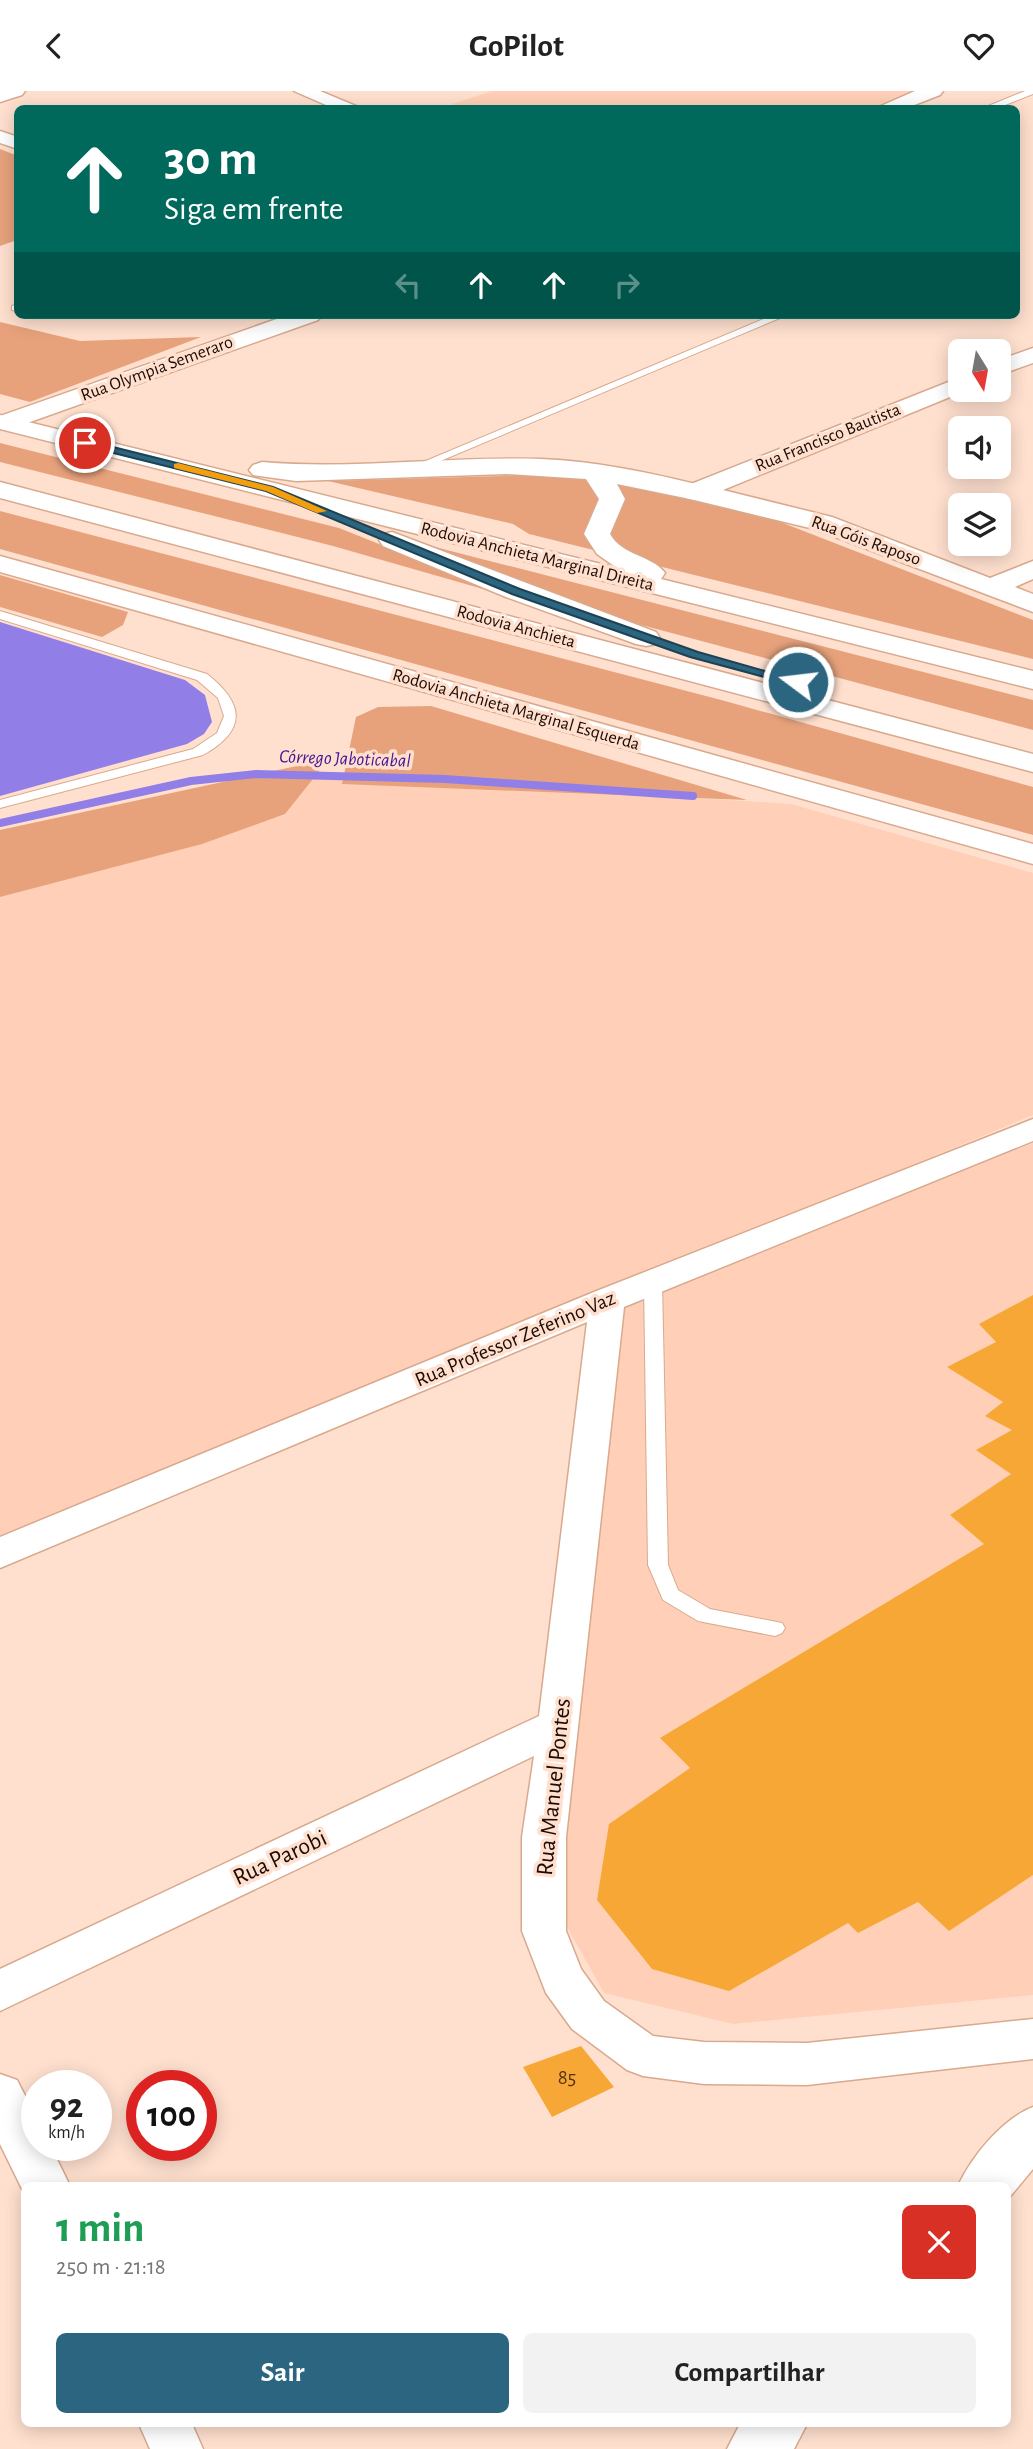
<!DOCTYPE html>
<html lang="pt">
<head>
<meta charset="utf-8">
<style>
	body { margin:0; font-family:"Alegreya Sans",sans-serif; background:#f2f2f2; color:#222; height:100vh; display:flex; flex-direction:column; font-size:26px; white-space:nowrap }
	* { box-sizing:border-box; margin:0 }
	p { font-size:23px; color:#767676 }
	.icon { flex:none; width:38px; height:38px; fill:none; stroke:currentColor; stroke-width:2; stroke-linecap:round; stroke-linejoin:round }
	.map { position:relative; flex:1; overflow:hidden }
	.details { position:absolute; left:21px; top:2091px; width:990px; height:245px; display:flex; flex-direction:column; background:#fff; border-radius:10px; box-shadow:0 4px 18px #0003 }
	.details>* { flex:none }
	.top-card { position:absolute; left:14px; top:14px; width:1006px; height:214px; border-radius:10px; box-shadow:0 4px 18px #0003; background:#00695c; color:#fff; overflow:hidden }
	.needle { width:46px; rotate:169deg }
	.fabs { position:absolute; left:948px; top:248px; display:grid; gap:14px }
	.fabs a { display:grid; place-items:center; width:63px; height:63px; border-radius:10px; background:#fff; box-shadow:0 4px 18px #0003; font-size:35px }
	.speed { position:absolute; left:21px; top:1979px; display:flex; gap:14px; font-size:35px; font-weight:700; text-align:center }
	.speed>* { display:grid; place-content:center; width:91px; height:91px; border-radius:50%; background:#fff; box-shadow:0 4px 18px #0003; line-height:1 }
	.speed small { font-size:18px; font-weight:400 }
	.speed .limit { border:10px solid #d22; background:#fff; color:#111 }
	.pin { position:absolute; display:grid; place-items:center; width:60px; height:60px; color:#fff; margin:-30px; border:4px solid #fff; border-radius:50%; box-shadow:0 2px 7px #0007 }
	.me { position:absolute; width:77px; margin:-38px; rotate:285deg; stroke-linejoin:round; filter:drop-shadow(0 0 5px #0008) }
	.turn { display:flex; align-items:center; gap:24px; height:147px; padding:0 35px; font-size:32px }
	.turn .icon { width:91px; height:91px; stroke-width:2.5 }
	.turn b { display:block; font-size:49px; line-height:60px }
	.lanes { display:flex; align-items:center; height:66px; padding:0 35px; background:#0003; justify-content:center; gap:35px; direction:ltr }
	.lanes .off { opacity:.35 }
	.round { display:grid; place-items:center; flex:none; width:74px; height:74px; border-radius:10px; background:#f2f2f2 }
	.head { display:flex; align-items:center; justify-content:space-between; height:119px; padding:0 35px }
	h1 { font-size:42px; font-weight:600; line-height:52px; color:#1e9e55 }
	.primary-button { display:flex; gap:14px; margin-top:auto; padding:14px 35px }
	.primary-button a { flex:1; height:80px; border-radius:10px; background:#2c657f; color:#fff; font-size:28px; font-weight:600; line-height:80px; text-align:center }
	.primary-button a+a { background:#f2f2f2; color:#222 }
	header { display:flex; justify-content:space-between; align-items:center; height:91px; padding:0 35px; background:#fff; font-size:32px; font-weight:600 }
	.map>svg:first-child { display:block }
</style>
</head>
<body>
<header><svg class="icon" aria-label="back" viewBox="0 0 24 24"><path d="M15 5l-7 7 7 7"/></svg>GoPilot<svg class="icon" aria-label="heart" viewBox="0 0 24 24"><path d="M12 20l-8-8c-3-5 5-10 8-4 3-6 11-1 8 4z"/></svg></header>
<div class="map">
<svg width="1033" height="2358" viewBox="0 0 1033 2358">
	<rect width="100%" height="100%" fill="#ffe0cf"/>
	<path fill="#ffd0b7" d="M492,0H927L879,18H464L452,13Z
		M312,682L791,713L1033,782V1024L0,1453V757Z
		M1033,1052V1904L733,1933L604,1902L562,1827L555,1771L612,1220Z"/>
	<path fill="#e7a27c" d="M0,58L18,65L17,149L0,155Z
		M0,231L80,250L201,246L30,311L0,303Z
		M0,352L339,437L511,506L333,455L0,371Z
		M532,384L628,393L765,425L1033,529V568L529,443L513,433L328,390Z
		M0,420L725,610L1033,696V744L0,458Z
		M404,448L1033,609V639L578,517Z
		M0,484L128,521L123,534L102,546L0,516Z
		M431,615L747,709L342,693L356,626L378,616Z
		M329,668L285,723L202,753L0,806V739Z"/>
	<path fill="#927ee7" d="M0,531L185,589L205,604L212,631L204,643L187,653L0,705Z"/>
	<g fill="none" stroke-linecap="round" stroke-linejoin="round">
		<path stroke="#927ee7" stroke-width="8" d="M0,732L191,690L256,683L445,688L693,705"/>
	</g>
	<path fill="#f7a735" d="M1033,1204V1784L949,1840L918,1811L858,1842L848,1832L729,1900L652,1878L597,1809L609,1733L690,1677L660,1647L984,1453L950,1424L1011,1383L976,1359L1012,1339L985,1325L1003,1311L947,1276L996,1251L979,1233Z
		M581,1955L614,1996L552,2026L523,1976Z"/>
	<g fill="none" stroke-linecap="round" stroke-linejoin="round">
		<defs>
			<path id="lane" d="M1025,0H1033V3L995,18H981Z
				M18,213V220L12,219V215Z
				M773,224H787L419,379L409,377Z
				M0,520L207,583C245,613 247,639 203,664L0,717V709L193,658L217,642L224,625L218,607L197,589L0,528Z
				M653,1185L662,1191L668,1474L678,1499L710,1518L782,1532L785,1537L782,1542L775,1545L698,1530L663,1509L648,1474L644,1191Z"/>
			<path id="street" d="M294,0H320L363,18H335Z
				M0,40L18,46V58L0,52Z
				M1033,1028V1050L624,1216L566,1746V1840L581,1878L604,1910L653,1945L704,1951L807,1952L1033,1928V1968L807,1994L704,1993L643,1985L627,1979L572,1938L546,1902L522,1840V1746L534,1665L0,1920V1878L539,1625L587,1231L0,1477V1446L594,1201Z
				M0,1983L17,1989L37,2028V2054H50L70,2095H24V2102L0,2053Z
				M139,2333H192L203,2358H150Z"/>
			<path id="secondary" d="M0,0H25L22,4L0,11Z
				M915,0H943L940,4L904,18H874Z
				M288,224H322L318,229L13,337L0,338V325Z
				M1033,257V272L999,284V269Z
				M961,286V299H967L723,399L832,426L990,487L1033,470V488L1015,496L1033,503V521L814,438L686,407L682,401L686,395Z
				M1033,2016V2078L1008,2108V2095H958C972,2065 1002,2028 1033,2016Z
				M740,2333H807L794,2358H727Z"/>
			<path id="highway" d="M0,324L617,477L597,463L584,443L599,408L586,388L507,383L296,390L253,384L249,379L253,374L262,371C355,379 448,365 541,368C596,370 651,382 704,395L708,401L704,407L695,409L617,393L625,408L610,443C622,465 652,464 665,482L661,488L1033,580V598L0,338Z
				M0,391L1033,663V681L0,407Z
				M392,441L656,541L660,547L656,553L646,555L636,553L506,506L383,455L379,449L383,443Z
				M0,465L1033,753V773L0,481Z"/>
		</defs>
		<use href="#lane" stroke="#d9a98d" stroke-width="2"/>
		<use href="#street" stroke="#d9a98d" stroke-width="3"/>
		<use href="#secondary" stroke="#d9a98d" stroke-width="3"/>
		<use href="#highway" stroke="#d9a98d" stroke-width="3"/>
		<use href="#lane" fill="#fff" fill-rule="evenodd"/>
		<use href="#street" fill="#fff" fill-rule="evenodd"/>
		<use href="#secondary" fill="#fff" fill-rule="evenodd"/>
		<use href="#highway" fill="#fff" fill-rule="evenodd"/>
	</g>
	<path fill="#2c657f" stroke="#1d4253" stroke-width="2" d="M85,349L273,396L520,498L698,561L804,591L798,595L690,566L512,503L266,400L81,354V350Z"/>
	<path fill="#f59e0b" d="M178,372L273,396L327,420L317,422L266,400L174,377V373Z"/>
	<g text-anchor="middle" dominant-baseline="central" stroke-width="7" stroke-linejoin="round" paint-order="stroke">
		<g font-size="18" fill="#1d0c04" stroke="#ffe0cf">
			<text transform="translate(157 278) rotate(-20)">Rua Olympia Semeraro</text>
			<text transform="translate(828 347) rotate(-22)">Rua Francisco Bautista</text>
			<text transform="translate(866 450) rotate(20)">Rua Góis Raposo</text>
			<text transform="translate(537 466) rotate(14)">Rodovia Anchieta Marginal Direita</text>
			<text transform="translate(516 536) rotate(15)">Rodovia Anchieta</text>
			<text transform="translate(516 619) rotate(16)">Rodovia Anchieta Marginal Esquerda</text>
		</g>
		<g font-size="19" font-style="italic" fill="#431493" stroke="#ffe0cf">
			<text transform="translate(345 668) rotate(2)">Córrego Jaboticabal</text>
		</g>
		<g font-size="21" fill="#1d0c04" stroke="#ffe0cf">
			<text transform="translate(515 1248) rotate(-23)">Rua Professor Zeferino Vaz</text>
		</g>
		<g font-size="21" fill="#543310">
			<text x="567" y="1986">85</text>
		</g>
		<g font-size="24" fill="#1d0c04" stroke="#ffe0cf">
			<text transform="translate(554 1696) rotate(-84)">Rua Manuel Pontes</text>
			<text transform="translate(280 1767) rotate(-25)">Rua Parobi</text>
		</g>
	</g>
</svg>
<div class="fabs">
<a><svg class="needle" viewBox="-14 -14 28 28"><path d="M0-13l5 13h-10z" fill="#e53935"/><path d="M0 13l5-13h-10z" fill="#767676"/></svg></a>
<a><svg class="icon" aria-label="sound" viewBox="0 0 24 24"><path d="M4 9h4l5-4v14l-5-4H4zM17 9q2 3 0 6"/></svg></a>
<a><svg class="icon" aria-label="layers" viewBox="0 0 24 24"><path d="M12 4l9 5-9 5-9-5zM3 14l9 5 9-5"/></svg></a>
</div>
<div class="speed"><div>92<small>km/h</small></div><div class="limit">100</div></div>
<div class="pin" style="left:85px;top:352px;background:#d93025"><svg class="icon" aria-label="arrive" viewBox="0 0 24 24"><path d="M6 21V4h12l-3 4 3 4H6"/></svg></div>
<svg class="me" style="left:798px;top:591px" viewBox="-20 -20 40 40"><circle r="17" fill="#2c657f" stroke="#fff" stroke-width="3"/><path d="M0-11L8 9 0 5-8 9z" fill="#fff"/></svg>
<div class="top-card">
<div class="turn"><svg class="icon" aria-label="ahead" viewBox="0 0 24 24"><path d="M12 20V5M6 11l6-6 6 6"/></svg><div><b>30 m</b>Siga em frente</div></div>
<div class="lanes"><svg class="icon off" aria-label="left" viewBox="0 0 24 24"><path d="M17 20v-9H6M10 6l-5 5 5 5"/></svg><svg class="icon" aria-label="ahead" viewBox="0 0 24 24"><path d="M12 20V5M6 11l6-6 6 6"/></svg><svg class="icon" aria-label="ahead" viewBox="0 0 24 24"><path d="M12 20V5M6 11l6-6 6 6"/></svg><svg class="icon off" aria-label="right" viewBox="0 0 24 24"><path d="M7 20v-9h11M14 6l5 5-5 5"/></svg></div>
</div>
<section class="details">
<div class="head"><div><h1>1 min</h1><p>250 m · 21:18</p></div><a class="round" style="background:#d93025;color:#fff"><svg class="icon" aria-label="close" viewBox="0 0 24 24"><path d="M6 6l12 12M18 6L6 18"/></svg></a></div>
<div class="primary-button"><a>Sair</a><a>Compartilhar</a></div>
</section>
</div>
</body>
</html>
